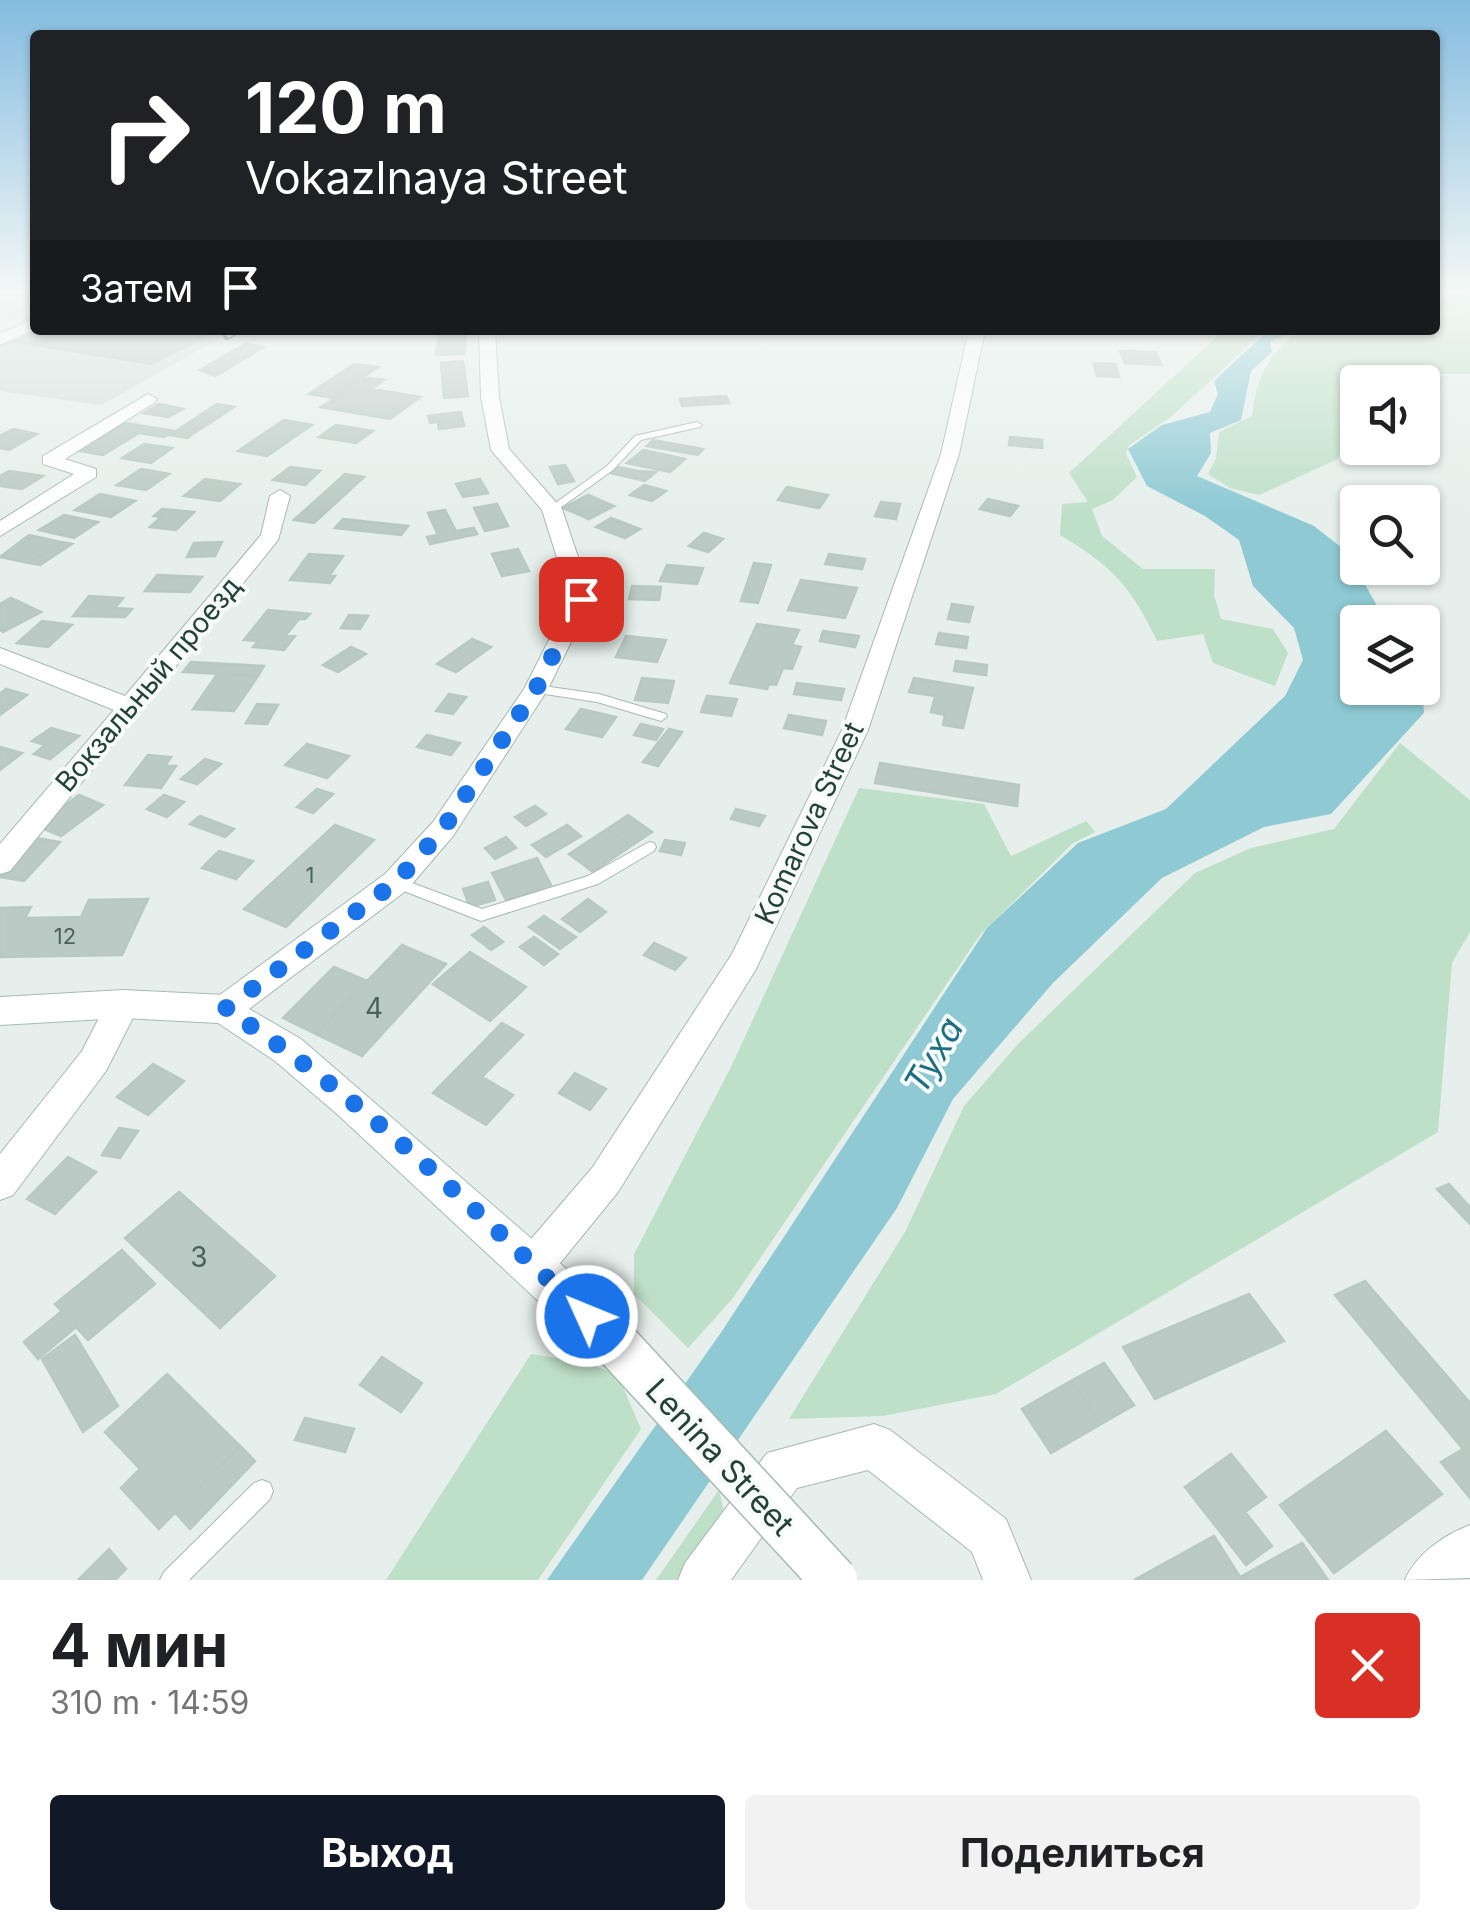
<!DOCTYPE html>
<html lang="ru">
<head>
<meta charset="utf-8">
<style>
	body { margin:0; font-family:Inter,sans-serif; background:#f2f2f2; color:#202124; height:100vh; display:flex; flex-direction:column; font-size:38px; white-space:nowrap }
	* { box-sizing:border-box; margin:0 }
	p { font-size:32px; color:#757577 }
	.icon { flex:none; width:55px; height:55px; fill:none; stroke:currentColor; stroke-width:2; stroke-linecap:round; stroke-linejoin:round }
	.map { position:relative; height:1580px; overflow:hidden }
	.details { display:flex; flex-direction:column; background:#fff; flex:1 }
	.details>* { flex:none }
	.top-card { position:absolute; left:30px; top:30px; width:1410px; height:305px; border-radius:10px; box-shadow:0 2px 8px #0004; background:#202124; color:#fff; overflow:hidden }
	.buttons { position:absolute; left:1340px; top:365px; display:grid; gap:20px }
	.buttons a { display:grid; place-items:center; width:100px; height:100px; border-radius:10px; background:#fff; box-shadow:0 2px 8px #0004; font-size:50px }
	.pin { position:absolute; display:grid; place-items:center; width:85px; height:85px; color:#fff; margin:-42px; border-radius:20px; box-shadow:0 5px 15px #0006 }
	.me { position:absolute; width:110px; margin:-55px; rotate:314deg; stroke-linejoin:round; filter:drop-shadow(0 0 8px #0008) }
	.turn { display:flex; align-items:center; gap:35px; height:210px; padding:0 50px; font-size:45px }
	.turn .icon { width:130px; height:130px; stroke-width:2.5 }
	.turn b { display:block; font-size:70px; line-height:85px }
	.then { display:flex; align-items:center; height:95px; padding:0 50px; background:#0003; gap:20px; font-size:38px }
	.round { display:grid; place-items:center; flex:none; width:105px; height:105px; border-radius:10px; background:#f2f2f2 }
	.headline { display:flex; align-items:center; justify-content:space-between; height:170px; padding:0 50px }
	h1 { font-size:60px; font-weight:700; line-height:75px }
	.button { display:flex; gap:20px; margin-top:auto; padding:20px 50px }
	.button a { flex:1; height:115px; border-radius:10px; background:#111827; color:#fff; font-size:40px; font-weight:700; line-height:115px; text-align:center }
	.button a+a { background:#f2f2f2; color:#202124 }
	.map>svg:first-child { display:block }
</style>
</head>
<body>
<div class="map">
<svg width="1470" height="1580" viewBox="0 0 1470 1580">
	<rect width="100%" height="100%" fill="#e6efeb"/>
	<path fill="#d4dfda" d="M0,291H35V322L0,317Z
		M35,324V330H235L101,405L0,391V343Z"/>
	<path fill="#bfe0c8" d="M1435,291H1470V374L1368,373L1363,382H1358L1338,459L1259,495L1230,488L1208,474L1216,458L1219,432L1252,416C1257,376 1267,355 1301,330H1435Z
		M1224,330H1265L1171,417L1129,445L1126,454L1137,477L1113,500L1092,509L1102,536L1143,569H1215L1214,595L1221,619L1273,629L1288,653L1275,686L1213,663L1203,634L1157,641C1131,586 1112,566 1060,535L1062,504L1088,502L1069,473Z
		M1400,743L1470,800V932L1452,963L1438,1132L996,1394L883,1416L789,1419L905,1232L964,1106L1018,1044L1195,873L1251,848L1334,829Z
		M859,788L984,804L1011,856L1086,821L1095,832L1072,844L980,935L733,1298L688,1348L634,1294V1254L732,1065Z
		M531,1354L587,1363L618,1375L641,1429L538,1580H386Z
		M719,1490L724,1512L691,1580H656Z"/>
	<path fill="#8ec9d4" d="M1269,330H1294L1270,342L1272,352L1251,371L1241,420L1210,433L1211,453L1197,476L1314,526L1347,552L1386,622H1358V688H1422L1424,713L1331,814L1264,827L1162,878L1053,983L953,1099L897,1208L642,1580H547L720,1334L987,928L1078,843L1166,809L1285,696L1303,660L1294,628L1253,586L1239,540L1205,516L1147,486L1128,449L1162,425L1210,412L1218,394L1214,381Z"/>
	<path fill="#bbcac4" stroke="#b8c9c2" stroke-width="2.5" d="M41,330H218L151,364L15,342Z
		M466,330L464,354L436,355L439,331Z
		M245,344L264,347L215,376L200,370Z
		M1120,351L1156,352L1161,365L1125,363Z
		M463,361L468,396L444,398L441,363Z
		M1093,363L1115,364L1119,377L1097,376Z
		M354,364L378,367L334,398L309,394Z
		M367,378L384,380L372,389L420,397L390,419L321,407Z
		M726,396L729,403L682,406L680,399Z
		M159,404L183,409L168,417L144,413Z
		M217,404L234,407L187,438L170,435Z
		M461,412L464,426L439,429L438,422L430,423L428,416Z
		M284,420L312,425L267,456L238,451Z
		M125,423L174,431L164,437L139,433L103,455L81,451Z
		M336,425L373,431L356,443L319,437Z
		M13,429L37,434L9,450L0,448V436Z
		M1010,437L1042,440V448L1009,445Z
		M653,440L703,449L698,455L647,446Z
		M144,444L172,448L151,463L122,458Z
		M643,450L685,459L670,472L627,463Z
		M565,465L574,481L558,484L550,467Z
		M290,467L320,471L305,485L273,480Z
		M618,467L637,471L656,472L645,481L611,473Z
		M141,469L169,474L146,490L117,485Z
		M9,471L43,476L22,489L0,486V476Z
		M345,474L364,477L314,523L294,520Z
		M205,479L240,484L220,501L184,496Z
		M480,479L488,493L463,497L456,484Z
		M644,485L666,491L652,501L630,495Z
		M787,487L828,495L819,508L778,500Z
		M100,494L135,501L111,517L75,510Z
		M588,495L614,506L589,519L563,508Z
		M988,499L1018,506L1010,516L980,509Z
		M881,502L900,504L896,519L875,516Z
		M497,504L508,526L485,531L474,508Z
		M162,509L194,512L176,530L150,527L161,517L154,516Z
		M445,510L456,531L474,528L477,534L430,544L427,537L438,535L428,513Z
		M64,515L98,522L74,538L39,530Z
		M611,518L640,529L625,538L596,527Z
		M343,519L408,526L401,535L335,528Z
		M704,533L723,539L708,552L689,546Z
		M29,535L61,542L29,563L0,557Z
		M61,542L72,544L40,565L29,563Z
		M222,542L215,556L187,557L194,543Z
		M518,549L529,571L502,576L492,554Z
		M309,554L343,556L329,576H335L330,583L290,580Z
		M829,554L865,559L862,569L825,564Z
		M754,563L771,565L758,603L741,601Z
		M667,565L703,568L697,584L660,581Z
		M157,575L202,577L190,592L145,591Z
		M801,580L857,588L845,618L788,610Z
		M632,586L661,587L659,600L629,599Z
		M89,596L123,598L115,608L132,609L125,617L73,616Z
		M11,598L41,612L3,632L0,630V604Z
		M952,604L973,607L969,622L948,619Z
		M268,610L310,614L305,619H299L286,635L295,636L284,650L253,647L258,641L244,640Z
		M349,615L368,616L360,629L341,628Z
		M42,621L72,625L48,647L17,643Z
		M757,624L799,630L792,645L801,647L792,669L783,668L776,685L769,684L767,689L730,683Z
		M823,631L859,636L855,647L820,641Z
		M939,633L968,637L966,648L936,644Z
		M626,636L666,640L657,662L616,657Z
		M472,639L491,647L456,672L437,664Z
		M351,647L366,654L338,672L323,665Z
		M956,661L987,665L986,675L954,671Z
		M191,662L264,666L258,676L183,672Z
		M218,673L258,676L234,711L193,709Z
		M642,678L674,681L668,703L635,700Z
		M914,678L973,688L963,728L943,725L945,715L931,712L935,696L909,692Z
		M797,683L844,689L841,700L794,694Z
		M6,689L27,695L0,715V694Z
		M449,694L466,697L453,714L436,711Z
		M707,696L737,699L731,716L701,712Z
		M257,704L278,705L267,724L246,723Z
		M581,709L616,717L602,737L566,729Z
		M789,715L826,721L822,735L784,728Z
		M641,724L663,729L656,740L634,735Z
		M51,728L79,736L50,759L34,754L45,745L32,741Z
		M669,729L682,732L658,766L643,762Z
		M427,735L460,743L451,755L417,747Z
		M307,744L349,756L327,778L285,765Z
		M0,747L22,753L0,770Z
		M148,755L171,757L165,766H176L161,788L125,785Z
		M205,759L221,764L197,784L181,779Z
		M880,763L1019,785L1017,806L875,783Z
		M317,789L333,794L313,813L297,807Z
		M79,795L103,805L61,836L37,826Z
		M164,795L184,802L167,817L147,809Z
		M535,806L546,814L526,826L515,817Z
		M736,809L765,816L759,826L731,819Z
		M628,815L652,832L631,846L607,829Z
		M200,816L234,829L225,837L190,824Z
		M335,825L374,840L286,927L244,909Z
		M567,825L581,836L546,857L532,845Z
		M607,829L631,846L593,872L569,854Z
		M30,837L60,842L24,881L0,877V869Z
		M506,837L516,848L495,859L485,848Z
		M665,840L685,843L681,855L660,851Z
		M219,851L253,861L236,879L202,868Z
		M537,858L551,885L506,900L492,873Z
		M488,882L495,900L470,907L463,889Z
		M148,899L122,955L0,957V908L31,907L25,918L81,917L89,900Z
		M588,899L606,912L580,932L562,919Z
		M544,916L576,937L560,949L529,927Z
		M484,927L503,942L491,950L472,935Z
		M534,937L558,954L544,965L520,947Z
		M654,943L686,958L675,970L644,955Z
		M402,945L446,964L362,1056L316,1034Z
		M470,952L526,987L490,1021L433,984Z
		M334,967L367,981L316,1034L283,1018Z
		M502,1023L523,1035L482,1077L513,1095L486,1125L433,1093Z
		M153,1064L184,1081L148,1115L117,1097Z
		M575,1073L606,1089L590,1110L559,1093Z
		M119,1128L138,1131L120,1158L102,1155Z
		M68,1157L96,1172L55,1214L27,1199Z
		M1449,1184L1470,1207V1224L1437,1189Z
		M179,1192L275,1276L220,1328L125,1238Z
		M122,1250L155,1284L88,1340L76,1327L38,1359L24,1342L62,1311L55,1304Z
		M1365,1281L1470,1403V1498L1441,1462L1463,1449L1335,1295Z
		M1249,1294L1284,1341L1155,1399L1123,1347Z
		M75,1335L118,1406L83,1432L42,1359Z
		M382,1357L422,1383L401,1412L360,1385Z
		M1104,1363L1134,1405L1101,1424L1071,1381Z
		M167,1374L240,1446L159,1529L121,1488L140,1469L105,1432Z
		M1071,1381L1101,1424L1051,1453L1022,1409Z
		M305,1418L354,1429L345,1452L295,1440Z
		M1386,1431L1442,1494L1334,1573L1280,1505Z
		M240,1446L255,1461L190,1529L175,1512Z
		M1231,1454L1266,1497L1245,1512L1272,1546L1246,1565L1185,1487Z
		M1214,1536L1240,1577L1302,1543L1328,1580H1134Z
		M109,1549L126,1569L115,1580H78Z"/>
	<g fill="none" stroke-linecap="round" stroke-linejoin="round">
		<defs>
			<path id="service" d="M697,422L702,425L700,427L641,440L613,470L556,511L552,512L547,509L607,466L635,436Z
				M536,685L599,694L666,714L667,717L661,721L597,702L532,692L530,689Z
				M649,842L654,843L656,847L654,851L598,884L481,921L391,886L389,882L391,878L396,877L482,909L588,876Z
				M262,1480L270,1483L273,1491L270,1499L189,1580H160L164,1572L254,1483Z"/>
			<path id="minor" d="M35,318V329L0,345V334Z
				M479,330H495L499,397L509,449L562,509L592,599L548,689L453,836L407,890L237,1018L225,1022L213,1018L208,1009L213,1000L385,874L433,822L524,689L570,599L542,510L491,450L481,397Z
				M969,330H985L959,454L868,730L756,969L618,1192L548,1278L534,1284L520,1278L514,1265L520,1252L592,1168L732,954L842,730L941,454Z
				M148,394L157,399L154,403L65,459L96,469V477L0,536V521L74,474L43,464V456Z
				M280,490L290,496L278,540L10,871L0,874V844L114,710L0,664V648L125,696L261,535L270,496Z
				M123,991L135,995L140,1004L106,1071L13,1195L0,1200V1154L82,1051L111,995Z
				M874,1424L890,1430L1006,1519L1031,1580H983L972,1552L868,1470L797,1488L731,1580H678L685,1563L767,1453Z
				M1470,1525V1578L1405,1580C1416,1554 1444,1535 1470,1525Z"/>
			<path id="secondary" d="M123,990L225,995L301,1039L623,1318L630,1334L623,1350L607,1356L591,1350L337,1114L275,1061L218,1023L123,1018L0,1025V997Z"/>
		</defs>
		<use href="#service" stroke="#a8b8b2" stroke-width="2"/>
		<use href="#minor" stroke="#a8b8b2" stroke-width="2"/>
		<use href="#secondary" stroke="#a4bbb3" stroke-width="2"/>
		<use href="#service" fill="#fff" fill-rule="evenodd"/>
		<use href="#minor" fill="#fff" fill-rule="evenodd"/>
		<use href="#secondary" fill="#fff" fill-rule="evenodd"/>
		<defs>
			<path id="rail" d="M227,336L237,330"/>
		</defs>
		<use href="#rail" stroke="#5f7d75" stroke-width="8"/>
		<use href="#rail" stroke="#f7fbf9" stroke-width="5" stroke-dasharray="14" stroke-linecap="butt"/>
		<defs>
			<path id="secondary-bridge" d="M607,1334L834,1580"/>
		</defs>
		<use href="#secondary-bridge" stroke="#a4bbb3" stroke-width="49" stroke-linecap="butt"/>
		<use href="#secondary-bridge" stroke="#fff" stroke-width="46"/>
	</g>
	<linearGradient id="sky" x2="0" y2="1"><stop stop-color="#84bce0"/><stop offset="0.57" stop-color="#f4f8f6"/><stop offset="1" stop-color="#f4f8f6" stop-opacity="0"/></linearGradient>
	<rect width="1470" height="512" fill="url(#sky)"/>
	<g fill="none" stroke-linecap="round" stroke-linejoin="round">
		<path stroke="#1a73e8" stroke-width="18" stroke-dasharray="0 32.4" d="M581,599L536,689L443,829L396,882L225,1009C357,1093 473,1208 587,1316"/>
	</g>
	<g text-anchor="middle" dominant-baseline="central" stroke-width="8" stroke-linejoin="round" paint-order="stroke">
		<g font-size="22" fill="#4a645c">
			<text x="310" y="875">1</text>
			<text x="65" y="936">12</text>
		</g>
		<g font-size="28" fill="#24423a" stroke="#f7fbf9">
			<text transform="translate(148 684) rotate(-50)">Вокзальный проезд</text>
			<text transform="translate(809 823) rotate(-65)">Komarova Street</text>
		</g>
		<g font-size="28" fill="#4a645c">
			<text x="374" y="1008">4</text>
			<text x="199" y="1257">3</text>
		</g>
		<g font-size="32" fill="#24423a" stroke="#f7fbf9">
			<text transform="translate(720 1457) rotate(47)">Lenina Street</text>
		</g>
		<g font-size="35" font-style="italic" fill="#1c6f80" stroke="#f7fbf9">
			<text transform="translate(933 1055) rotate(-60)">Туха</text>
		</g>
	</g>
</svg>
<div class="buttons">
<a><svg class="icon" aria-label="sound" viewBox="0 0 24 24"><path d="M4 9h4l5-4v14l-5-4H4zM17 9q2 3 0 6"/></svg></a>
<a><svg class="icon" aria-label="search" viewBox="0 0 24 24"><circle cx="10" cy="10" r="6"/><path d="M15 15l6 6"/></svg></a>
<a><svg class="icon" aria-label="layers" viewBox="0 0 24 24"><path d="M12 4l9 5-9 5-9-5zM3 14l9 5 9-5"/></svg></a>
</div>
<div class="pin" style="left:581px;top:599px;background:#d93025"><svg class="icon" aria-label="arrive" viewBox="0 0 24 24"><path d="M6 21V4h12l-3 4 3 4H6"/></svg></div>
<svg class="me" style="left:587px;top:1316px" viewBox="-20 -20 40 40"><circle r="17" fill="#1a73e8" stroke="#fff" stroke-width="3"/><path d="M0-11L8 9 0 5-8 9z" fill="#fff"/></svg>
<div class="top-card">
<div class="turn"><svg class="icon" aria-label="right" viewBox="0 0 24 24"><path d="M7 20v-9h11M14 6l5 5-5 5"/></svg><div><b>120 m</b>Vokazlnaya Street</div></div>
<div class="then">Затем<svg class="icon" aria-label="arrive" viewBox="0 0 24 24"><path d="M6 21V4h12l-3 4 3 4H6"/></svg></div>
</div>
</div>
<section class="details">
<div class="headline"><div><h1>4 мин</h1><p>310 m · 14:59</p></div><a class="round" style="background:#d93025;color:#fff"><svg class="icon" aria-label="close" viewBox="0 0 24 24"><path d="M6 6l12 12M18 6L6 18"/></svg></a></div>
<div class="button"><a>Выход</a><a>Поделиться</a></div>
</section>
</body>
</html>
